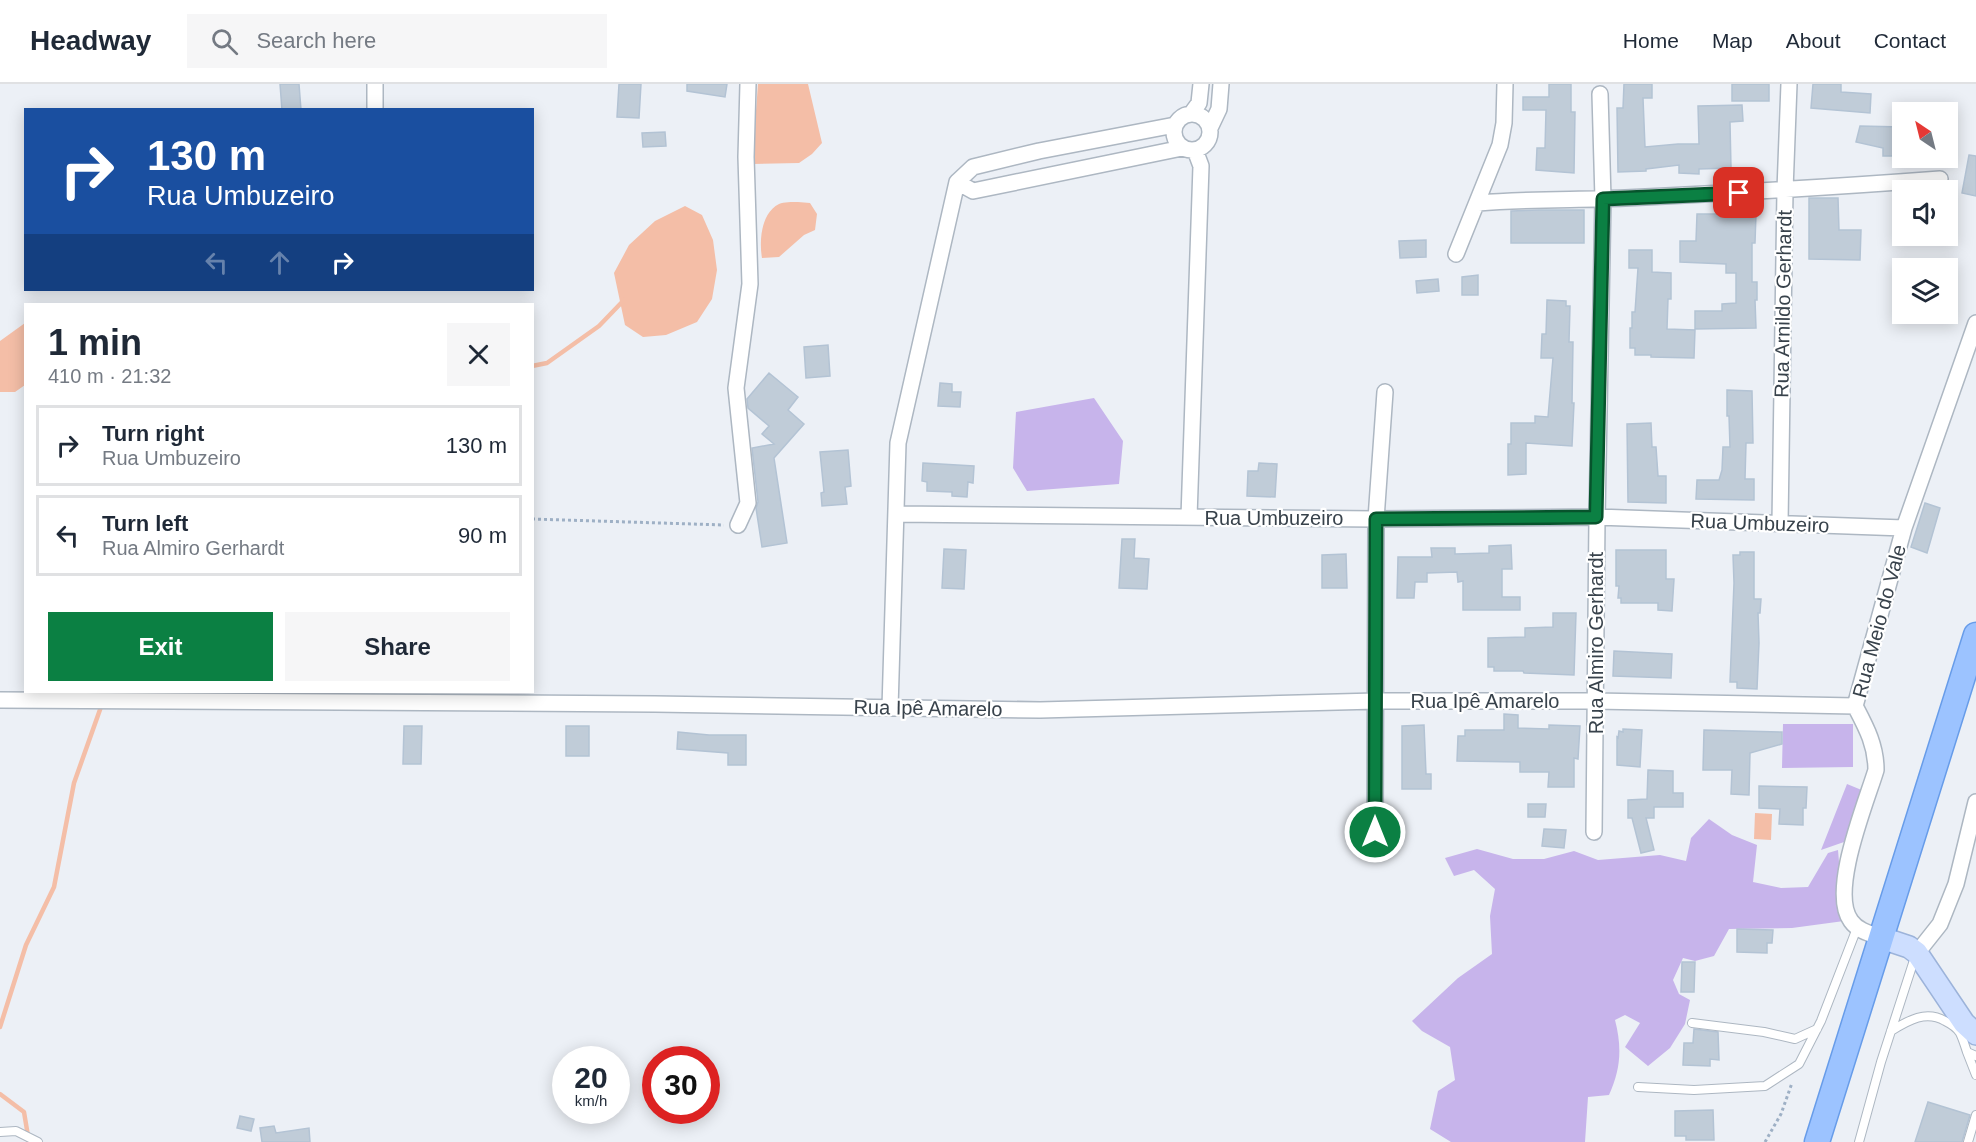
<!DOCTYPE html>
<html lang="en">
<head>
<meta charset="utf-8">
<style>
	body { margin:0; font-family:Arial,sans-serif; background:#f6f6f7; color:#1f2937; height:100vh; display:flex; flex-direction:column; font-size:22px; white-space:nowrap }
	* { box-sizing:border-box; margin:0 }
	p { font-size:20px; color:#747a83 }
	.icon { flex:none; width:33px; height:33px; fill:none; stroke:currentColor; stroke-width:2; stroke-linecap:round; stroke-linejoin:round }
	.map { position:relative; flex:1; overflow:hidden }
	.panel { position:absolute; left:24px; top:219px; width:510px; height:390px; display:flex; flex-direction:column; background:#fff; border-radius:0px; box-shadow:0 3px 15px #0003 }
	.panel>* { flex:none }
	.guide { position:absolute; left:24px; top:24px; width:510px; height:183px; border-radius:0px; box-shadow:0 3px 15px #0003; background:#1a4fa0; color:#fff; overflow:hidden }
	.needle { width:39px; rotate:325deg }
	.tools { position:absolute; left:1892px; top:18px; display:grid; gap:12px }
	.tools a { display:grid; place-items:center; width:66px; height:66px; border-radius:0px; background:#fff; box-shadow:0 3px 15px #0003; font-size:30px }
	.speed { position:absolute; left:552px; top:962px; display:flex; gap:12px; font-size:30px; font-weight:700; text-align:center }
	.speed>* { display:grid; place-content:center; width:78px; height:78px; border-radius:50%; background:#fff; box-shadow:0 3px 15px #0003; line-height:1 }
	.speed small { font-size:15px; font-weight:400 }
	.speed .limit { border:9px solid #d22; background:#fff; color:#111 }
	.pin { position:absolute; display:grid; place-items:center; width:51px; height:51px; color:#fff; margin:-26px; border-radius:12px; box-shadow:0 3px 9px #0006 }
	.me { position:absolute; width:66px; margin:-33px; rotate:0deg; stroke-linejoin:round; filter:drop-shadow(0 0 4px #0008) }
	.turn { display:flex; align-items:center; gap:21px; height:126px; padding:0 24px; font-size:27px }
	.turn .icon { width:78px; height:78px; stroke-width:2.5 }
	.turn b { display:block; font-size:42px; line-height:51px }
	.lanes { display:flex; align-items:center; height:57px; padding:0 24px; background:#0003; justify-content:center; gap:30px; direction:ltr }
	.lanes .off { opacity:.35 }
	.round { display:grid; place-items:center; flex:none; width:63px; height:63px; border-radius:0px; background:#f6f6f7 }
	.summary { display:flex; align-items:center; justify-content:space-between; height:102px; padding:0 24px }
	h1 { font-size:36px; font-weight:800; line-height:45px }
	.action { display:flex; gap:12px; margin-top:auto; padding:12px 24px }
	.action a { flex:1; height:69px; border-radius:0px; background:#0b8043; color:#fff; font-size:24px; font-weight:800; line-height:69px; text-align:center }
	.action a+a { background:#f6f6f7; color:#1f2937 }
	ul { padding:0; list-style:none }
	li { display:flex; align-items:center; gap:18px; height:81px; margin:0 12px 9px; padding:0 12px; border:3px solid #e0e1e3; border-radius:0px }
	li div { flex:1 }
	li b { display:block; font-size:22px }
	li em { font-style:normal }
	header { display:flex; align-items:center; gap:36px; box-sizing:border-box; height:84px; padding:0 30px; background:#fff; border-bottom:2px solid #e0e1e3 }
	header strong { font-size:28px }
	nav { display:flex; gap:33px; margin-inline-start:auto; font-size:21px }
	.search { width:420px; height:54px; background:#f6f6f7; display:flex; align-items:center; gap:15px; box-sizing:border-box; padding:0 21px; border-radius:0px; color:#747a83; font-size:22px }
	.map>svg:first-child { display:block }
</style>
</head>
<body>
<header>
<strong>Headway</strong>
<div class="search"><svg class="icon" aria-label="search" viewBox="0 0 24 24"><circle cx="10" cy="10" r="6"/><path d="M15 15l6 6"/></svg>Search here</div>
<nav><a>Home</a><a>Map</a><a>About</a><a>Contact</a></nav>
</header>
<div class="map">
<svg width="1976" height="1058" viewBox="0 0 1976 1058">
	<rect width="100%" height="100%" fill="#ecf0f6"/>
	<path fill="#c7b4eb" d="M1094,314L1123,357L1119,400L1027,407L1013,384L1016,328Z
		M1783,640H1853V683L1782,684Z
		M1847,700L1864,707L1844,758L1821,766Z
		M1709,735L1732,751L1757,761L1753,798L1781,804L1808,803L1828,769L1838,766L1844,837L1792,844L1729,845L1714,872L1695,877L1683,874L1673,896L1679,910L1690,916L1685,940L1670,964L1648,982L1625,963L1640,939L1625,931L1615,936C1622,963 1621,985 1609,1011L1588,1013L1585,1058H1451L1430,1045L1438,1007L1455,996L1450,963L1422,947L1412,937L1458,894L1492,870L1490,832L1495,805L1474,786L1454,792L1445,774L1477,765L1513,775H1544L1574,767L1598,776L1660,771L1686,777L1691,754Z"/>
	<path fill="#f4bea7" d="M758,0H808L822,59L812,70L799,79L752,80Z
		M798,118L810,119L817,130L815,146L804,151L779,173L762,174C759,157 761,129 779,120C784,118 792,118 798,118Z
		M685,122L702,131L713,156L717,186L712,215L697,238L666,251L643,253L625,241L614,189L629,161L655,137Z
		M25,239V301L15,308H0V257Z
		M1755,729L1772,730L1771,756L1754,755Z"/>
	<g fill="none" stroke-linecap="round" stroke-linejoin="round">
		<path stroke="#f4bea7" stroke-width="4.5" d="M532,282L547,279L599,242L624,216
			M0,943L26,861L54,803L74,699L102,620
			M0,1010L24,1028L29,1058"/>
	</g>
	<path fill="#c0ccd8" stroke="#b3c3d4" stroke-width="1.5" d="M280,0H299L301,26H282Z
		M619,0H641L639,34L617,33Z
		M687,0H727L725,13L687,7Z
		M1549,0H1571V28H1575L1574,89L1536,86L1537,64H1545L1546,26H1523V13H1549Z
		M1624,0H1652V14H1643L1645,63L1678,60H1699L1698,22L1742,21L1743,37L1730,38L1731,84L1699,85V90L1679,89V81L1646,85V87L1618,88L1617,24H1623Z
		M1732,0H1769V17H1732Z
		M1813,0H1841V8L1871,10L1870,29L1811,24Z
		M1860,42L1902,43V72H1883V64L1856,58Z
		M665,48L666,62L643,63L642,49Z
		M1969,71L1976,72V112L1962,109Z
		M1809,114H1838L1839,146H1861L1860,176L1809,175Z
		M1539,126H1584V159H1511V127Z
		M1697,130H1756L1755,159H1752V198H1757V216H1755L1756,244L1695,245V227H1722V220L1736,219V189H1726V180L1680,178V157H1696Z
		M1426,156V173L1400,174L1399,157Z
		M1629,166H1652V188L1671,189V215H1668L1667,245L1695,246L1694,274L1651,273V271H1635V264H1630V244H1632V228H1635L1638,184H1629Z
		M1478,191V211H1462V193Z
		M1438,195L1439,207L1417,209L1416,197Z
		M1547,216L1566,217V222H1570L1569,258H1573L1572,319H1574L1572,362L1526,359V390L1508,391V360H1511V339H1535V332L1548,333L1553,274H1541L1542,250H1546Z
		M828,261L830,292L806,294L804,263Z
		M769,289L798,313L788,326L804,340L774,374L787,459L762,463L756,424L758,418L752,364L774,360L762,350L769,342L748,324L747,315Z
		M940,299L952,300V308H961L960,323L938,322Z
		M1727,306L1752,307L1753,359H1746L1745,395H1754V416L1696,415L1697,396H1719L1722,386L1723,363H1730L1729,332H1727Z
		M1651,339L1652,363H1656L1658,392H1666V419L1628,418L1627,340Z
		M848,366L851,402L845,403L847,420L822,422L821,409L824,408L820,368Z
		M923,379L974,382L973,399L968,398L967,413L952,412V408L927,407V398L922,397Z
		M1259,379L1277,380L1275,413L1247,412L1248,387H1258Z
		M1925,419L1940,424L1927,469L1911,463Z
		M1122,455H1135L1134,474L1149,475L1147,505L1119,504Z
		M1511,461L1512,485H1502V513H1520V526H1463V497L1458,498L1457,488L1427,489V498H1415L1414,514H1397L1398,473H1432L1431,464H1455V470L1489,469V462Z
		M944,465L966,466L964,505L942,504Z
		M1616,466H1666V495H1674L1672,527L1658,526V519H1621V514H1618L1619,502H1616Z
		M1740,468H1754V515H1761L1760,529H1758L1759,559L1757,605L1737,604V598H1730L1734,499L1733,471H1740Z
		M1346,470L1347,504H1322V471Z
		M1553,529H1576L1574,591L1524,589L1523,587H1494V583H1488V554L1525,553V544L1553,543Z
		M1614,567L1672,570L1671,594L1613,592Z
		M1504,630L1518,631V644L1549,645V641L1580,642L1578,675L1574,674V703H1548L1549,688H1520V678L1457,677L1458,652H1465V646H1504Z
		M1424,641L1426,690H1431V705H1402V642Z
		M404,642H422L421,680H403Z
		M566,642H589V672H566Z
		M1623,645L1642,646L1640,683L1617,681V653L1618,654L1619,647L1623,648Z
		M1704,646L1782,648V660L1750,669L1749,711L1731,710L1732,686H1703Z
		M678,648L709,651H746V681H728V669L677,665Z
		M1648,686L1673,687V709H1683V723H1654V734H1646L1654,766L1641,769L1632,734H1628V716L1647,715Z
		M1759,702L1807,703L1806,724H1803V741L1779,740L1780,725L1759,724Z
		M1528,720H1546L1545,733H1528Z
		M1544,745L1566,746L1564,764L1542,762Z
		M1737,845L1773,846L1772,859H1767V869L1737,868Z
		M1682,878H1695L1694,908H1681Z
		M1694,945L1718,948L1719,976L1710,975V982L1683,981L1684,959H1693Z
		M1928,1018L1970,1031L1962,1058H1915Z
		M1713,1026L1714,1056H1686V1052H1675V1027Z
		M240,1032L254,1035L251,1047L237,1044Z
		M274,1042L276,1049L309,1044L310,1058H262L260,1044Z"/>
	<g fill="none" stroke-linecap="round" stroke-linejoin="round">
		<defs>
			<path id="lane" d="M1692,939L1764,948L1795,955L1817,945
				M1891,947C1909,936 1926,926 1945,937C1951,940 1957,944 1960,949C1963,955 1965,962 1967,968L1976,972
				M1967,968L1976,991
				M1638,1003L1694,1006L1765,1002L1799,980L1821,937L1857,844
				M0,1048L16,1047L38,1058
				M1859,1058L1881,978L1915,873
				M1968,1058L1976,1031"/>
			<path id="street" d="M375,0V26
				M1174 48a18 18 0 1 1 36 0a18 18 0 1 1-36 0Z
				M1191,30L1199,19L1201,0
				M1210,44L1219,25L1221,0
				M957,98L973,107L1182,64
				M1478,119C1527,115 1576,116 1625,114C1730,109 1835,103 1940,95
				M1456,170L1500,61L1504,39L1505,0
				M897,430L1376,435L1597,433L1904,444
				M1189,433L1201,82L1195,66
				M1780,439L1785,106L1789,0
				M738,441L748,419L736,304L750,200L746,73L748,0
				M0,616L655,620L1040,626L1376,617H1595L1855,622
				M890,624L898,359L957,98L973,83L1039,67L1175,41
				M1375,748L1376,435L1385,308
				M1594,748L1597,433L1603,115L1600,10
				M1882,854C1871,850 1858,847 1851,837C1829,808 1866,719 1876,686C1876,661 1866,643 1855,622L1904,444L1976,239
				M1917,869L1940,840L1956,800L1976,718"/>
			<path id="secondary" d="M1882,854L1909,863L1917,869L1964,939L1976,950"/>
			<path id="primary" d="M1817,1058L1976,551"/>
		</defs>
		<use href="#lane" stroke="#adb7c2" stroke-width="10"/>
		<use href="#street" stroke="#adb7c2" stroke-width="18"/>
		<use href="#secondary" stroke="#9cb3da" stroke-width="24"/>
		<use href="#primary" stroke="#679ce9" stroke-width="27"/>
		<path stroke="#9eb0c5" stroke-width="3" stroke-dasharray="3 3" stroke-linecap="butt" d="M532,435L724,441
			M1765,1058L1781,1030L1792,999"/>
		<use href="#lane" stroke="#fff" stroke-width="8"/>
		<use href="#street" stroke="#fff" stroke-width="15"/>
		<use href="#secondary" stroke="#cddeff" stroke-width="21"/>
		<use href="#primary" stroke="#9cc3ff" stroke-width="24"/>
	</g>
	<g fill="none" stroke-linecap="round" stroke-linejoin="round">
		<defs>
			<path id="route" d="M1375,748L1376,435L1596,433L1603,115L1739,109"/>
		</defs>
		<use href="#route" stroke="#07532c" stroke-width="15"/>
		<use href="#route" stroke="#0b8043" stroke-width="10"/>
	</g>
	<g text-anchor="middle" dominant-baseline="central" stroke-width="4.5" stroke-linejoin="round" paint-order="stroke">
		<g font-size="20" fill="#38424b" stroke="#fff">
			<text transform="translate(1783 220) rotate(-89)">Rua Arnildo Gerhardt</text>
			<text x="1274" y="434">Rua Umbuzeiro</text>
			<text transform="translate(1760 439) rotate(2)">Rua Umbuzeiro</text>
			<text transform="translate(1879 537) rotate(-75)">Rua Meio do Vale</text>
			<text transform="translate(1596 559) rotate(-90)">Rua Almiro Gerhardt</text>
			<text x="1485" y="617">Rua Ipê Amarelo</text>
			<text transform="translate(928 624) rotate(1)">Rua Ipê Amarelo</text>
		</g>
	</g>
</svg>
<div class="tools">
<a><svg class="needle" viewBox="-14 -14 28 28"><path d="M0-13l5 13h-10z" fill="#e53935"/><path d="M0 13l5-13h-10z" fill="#747a83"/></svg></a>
<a><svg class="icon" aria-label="sound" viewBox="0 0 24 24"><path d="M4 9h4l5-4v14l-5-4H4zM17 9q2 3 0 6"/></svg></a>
<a><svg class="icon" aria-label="layers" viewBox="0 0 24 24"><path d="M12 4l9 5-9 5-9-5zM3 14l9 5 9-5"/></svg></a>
</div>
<div class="speed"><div>20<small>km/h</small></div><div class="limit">30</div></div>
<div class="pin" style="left:1739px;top:109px;background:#d93025"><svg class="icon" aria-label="arrive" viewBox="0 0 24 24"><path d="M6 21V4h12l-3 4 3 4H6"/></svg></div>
<svg class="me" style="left:1375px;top:748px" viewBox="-20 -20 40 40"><circle r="17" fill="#0b8043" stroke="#fff" stroke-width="3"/><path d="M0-11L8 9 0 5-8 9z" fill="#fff"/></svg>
<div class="guide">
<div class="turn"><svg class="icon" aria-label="right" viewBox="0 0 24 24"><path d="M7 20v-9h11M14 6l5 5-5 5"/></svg><div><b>130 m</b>Rua Umbuzeiro</div></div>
<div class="lanes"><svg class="icon off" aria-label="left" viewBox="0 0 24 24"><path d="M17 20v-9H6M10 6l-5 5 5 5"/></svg><svg class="icon off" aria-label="ahead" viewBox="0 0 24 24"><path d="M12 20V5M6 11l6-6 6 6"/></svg><svg class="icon" aria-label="right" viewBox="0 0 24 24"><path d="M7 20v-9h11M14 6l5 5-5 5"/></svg></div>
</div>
<section class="panel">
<div class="summary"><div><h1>1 min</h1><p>410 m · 21:32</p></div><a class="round"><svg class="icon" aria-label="close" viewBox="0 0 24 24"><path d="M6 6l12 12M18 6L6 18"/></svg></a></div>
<ul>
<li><svg class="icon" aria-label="right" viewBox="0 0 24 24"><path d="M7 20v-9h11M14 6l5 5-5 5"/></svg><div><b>Turn right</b><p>Rua Umbuzeiro</p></div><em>130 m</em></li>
<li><svg class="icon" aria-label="left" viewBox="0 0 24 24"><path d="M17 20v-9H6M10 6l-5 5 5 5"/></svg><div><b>Turn left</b><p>Rua Almiro Gerhardt</p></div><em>90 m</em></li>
</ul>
<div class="action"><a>Exit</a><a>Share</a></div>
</section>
</div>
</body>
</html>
